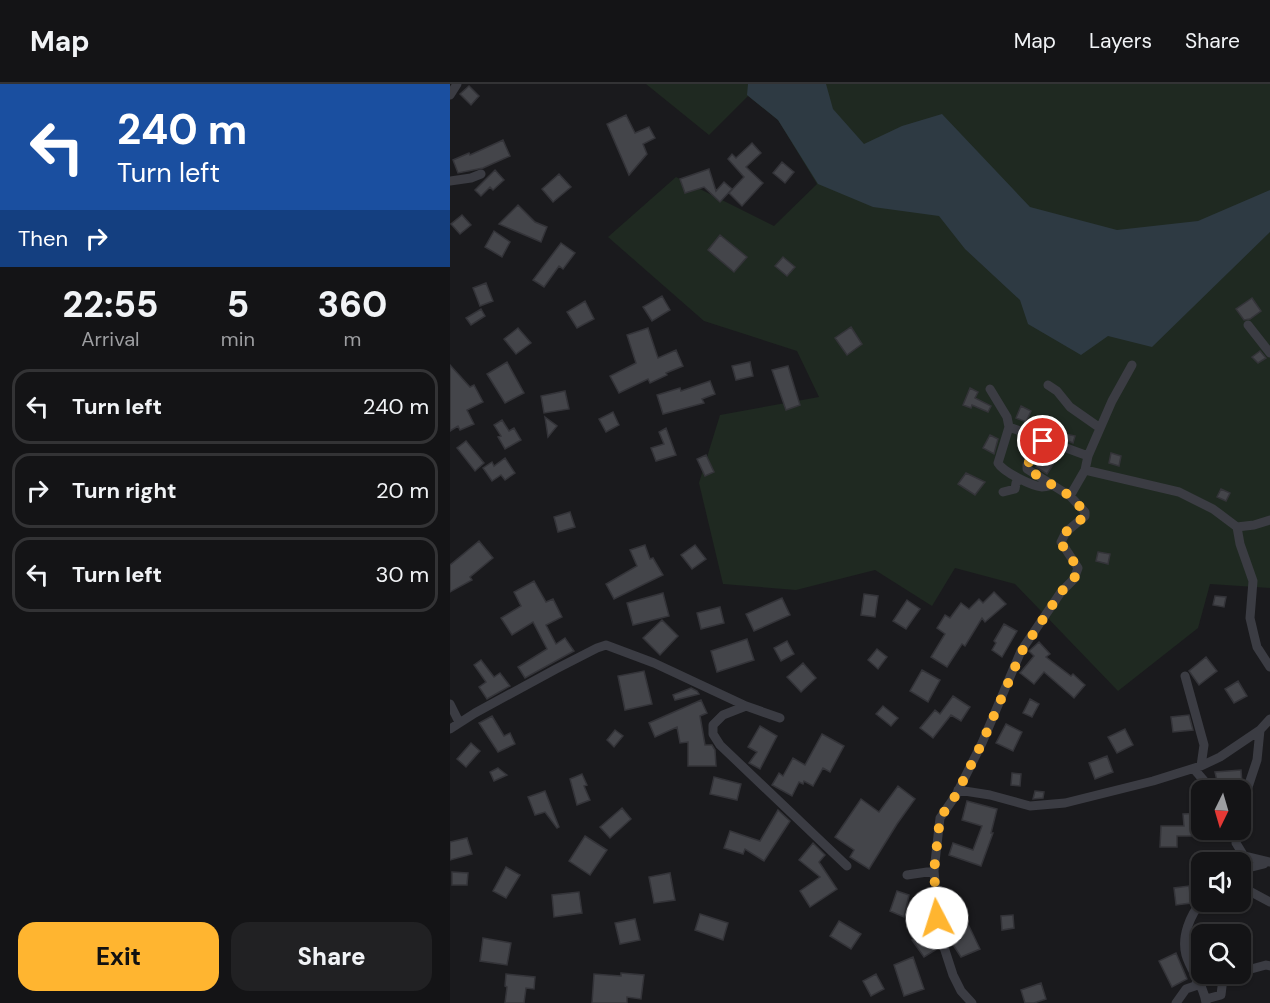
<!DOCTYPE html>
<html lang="en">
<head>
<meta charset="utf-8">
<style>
	body { margin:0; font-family:"DM Sans",sans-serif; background:#212123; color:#f1f3f6; height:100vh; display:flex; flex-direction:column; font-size:22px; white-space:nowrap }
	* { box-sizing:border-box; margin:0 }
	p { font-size:20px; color:#9d9ea1 }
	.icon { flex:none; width:33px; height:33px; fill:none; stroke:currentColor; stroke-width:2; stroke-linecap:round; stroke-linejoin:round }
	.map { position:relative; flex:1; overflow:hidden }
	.sheet { display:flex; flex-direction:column; background:#141416; width:450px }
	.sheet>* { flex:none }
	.top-card { background:#1a4fa0; color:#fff; overflow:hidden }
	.needle { width:39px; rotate:185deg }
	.fabs { position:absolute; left:741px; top:696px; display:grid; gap:12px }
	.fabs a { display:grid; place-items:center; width:60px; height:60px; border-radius:12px; background:#141416; box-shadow:0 2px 4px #0004,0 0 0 2px #333335; font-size:30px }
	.pin { position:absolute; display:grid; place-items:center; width:51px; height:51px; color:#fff; margin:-26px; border:3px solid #fff; border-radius:50%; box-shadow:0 2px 6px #0007 }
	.me { position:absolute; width:66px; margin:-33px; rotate:355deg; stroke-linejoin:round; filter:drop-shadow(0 0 4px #0008) }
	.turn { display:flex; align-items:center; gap:21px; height:126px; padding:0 18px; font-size:27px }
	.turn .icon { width:78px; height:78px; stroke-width:2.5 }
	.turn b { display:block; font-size:42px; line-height:51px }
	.then { display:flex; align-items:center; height:57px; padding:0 18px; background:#0003; gap:12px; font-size:22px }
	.eta { display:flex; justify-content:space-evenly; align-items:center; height:102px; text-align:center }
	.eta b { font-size:36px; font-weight:800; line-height:42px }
	.primary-button { display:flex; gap:12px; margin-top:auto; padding:12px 18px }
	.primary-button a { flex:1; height:69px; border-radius:18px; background:#ffb530; color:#111; font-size:24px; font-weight:800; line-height:69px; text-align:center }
	.primary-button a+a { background:#212123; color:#f1f3f6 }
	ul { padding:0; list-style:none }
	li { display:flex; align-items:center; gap:18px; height:75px; margin:0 12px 9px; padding:0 6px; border:3px solid #333335; border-radius:18px }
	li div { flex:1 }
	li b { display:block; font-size:22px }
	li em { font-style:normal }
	header { display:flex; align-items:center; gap:36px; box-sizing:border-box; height:84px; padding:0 30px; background:#141416; border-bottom:2px solid #333335 }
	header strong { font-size:28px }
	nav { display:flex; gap:33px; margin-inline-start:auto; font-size:21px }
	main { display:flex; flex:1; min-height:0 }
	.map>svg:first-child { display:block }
</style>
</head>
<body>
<header>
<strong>Map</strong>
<nav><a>Map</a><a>Layers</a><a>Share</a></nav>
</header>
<main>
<section class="sheet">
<div class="top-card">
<div class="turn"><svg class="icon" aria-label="left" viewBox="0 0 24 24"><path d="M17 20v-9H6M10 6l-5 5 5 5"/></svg><div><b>240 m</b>Turn left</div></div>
<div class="then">Then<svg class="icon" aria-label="right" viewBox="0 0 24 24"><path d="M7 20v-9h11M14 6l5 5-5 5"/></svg></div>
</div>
<div class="eta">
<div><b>22:55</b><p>Arrival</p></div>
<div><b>5</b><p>min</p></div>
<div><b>360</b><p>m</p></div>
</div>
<ul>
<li><svg class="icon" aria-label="left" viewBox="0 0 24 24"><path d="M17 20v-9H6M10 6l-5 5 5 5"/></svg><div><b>Turn left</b></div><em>240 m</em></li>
<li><svg class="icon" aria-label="right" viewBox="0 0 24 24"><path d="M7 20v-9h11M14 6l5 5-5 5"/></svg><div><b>Turn right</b></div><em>20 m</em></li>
<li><svg class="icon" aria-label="left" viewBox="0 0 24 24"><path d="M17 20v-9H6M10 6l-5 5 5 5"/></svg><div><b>Turn left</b></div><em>30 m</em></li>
</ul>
<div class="primary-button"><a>Exit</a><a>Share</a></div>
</section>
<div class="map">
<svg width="820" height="919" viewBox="0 0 820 919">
	<rect width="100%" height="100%" fill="#1a1a1d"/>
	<path fill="#1f2921" d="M196,0H820V504L760,500L748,544L668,607L565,500L505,484L482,522L425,486L346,506L273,500L249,399L270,331L369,313L347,267L254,237L158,153L226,93L324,142L367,100L328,36L298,12L259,51Z"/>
	<path fill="#2e3a43" d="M298,0H376L383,25L414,60L452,42L492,30L580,123L667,146L748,137L820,106V148L702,263L658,252L631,271L578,240L570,216L515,165L489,132L423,123L368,100L328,36L297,11Z"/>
	<path fill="#44454a" stroke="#343439" stroke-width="1.5" d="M19,2L29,12L21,21L10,10Z
		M176,31L185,49L199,43L205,54L193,60L197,70L179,91L157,40Z
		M53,56L60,72L33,84L8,89L3,76L19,69L20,71Z
		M302,59L311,69L296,83L313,99L292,122L279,109L294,93L278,75L282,70L286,74Z
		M332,78L344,88L335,99L323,89Z
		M259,85L266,107L274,98L282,105L270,118L254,103L235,109L230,95Z
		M45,86L54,96L43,106L40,103L31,112L25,106Z
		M109,90L121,103L103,118L92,105Z
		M68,121L85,138L97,143L91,158L49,140Z
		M12,131L21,141L10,150L1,140Z
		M44,147L60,158L52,173L35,163Z
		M270,151L297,173L284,188L258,166Z
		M111,159L125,169L113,185L109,182L94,203L83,196Z
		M333,173L345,183L337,192L325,182Z
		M36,199L43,217L30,222L23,204Z
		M212,212L220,226L202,237L193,223Z
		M802,214L811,227L800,235L794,236L786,225Z
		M135,217L144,235L127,244L117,228Z
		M31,225L35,232L21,241L16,234Z
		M401,243L412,260L397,271L385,254Z
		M68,244L81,259L66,270L54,255Z
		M198,244L208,274L226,266L233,282L216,289L217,291L200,299L198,295L169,309L160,292L186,279L177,251Z
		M810,267L816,274L808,279L802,273Z
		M57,278L74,309L55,319L37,290Z
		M300,278L303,292L286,296L282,282Z
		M0,281L20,303L24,301L33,318L17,326L24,340L10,346L8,342L0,347Z
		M338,282L350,321L336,326L322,286Z
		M260,297L265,310L252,315L254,319L213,330L207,311L230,304L231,307Z
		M520,304L528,308L525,314L541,322L538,328L522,321L521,324L513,321Z
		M115,307L119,325L94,329L91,312Z
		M571,322L581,327L576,338L566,334Z
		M163,328L169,341L156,348L149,335Z
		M95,333L107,342L98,353Z
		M52,336L59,347L64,344L71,356L55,365L48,353L51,352L44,341Z
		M216,344L226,371L206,377L201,364L214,360L209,348Z
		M611,349L625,352L623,359L610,354Z
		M540,351L548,355L544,370L533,364Z
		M16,357L34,379L25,387L7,364Z
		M661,369L671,372L669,382L659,379Z
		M256,371L264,388L255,392L247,375Z
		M592,372L604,379L597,390L586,383Z
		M55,374L65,389L55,396L51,391L42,397L33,384L42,378L44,382Z
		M516,389L535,398L525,411L508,400Z
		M771,405L780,409L776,417L767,413Z
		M120,428L125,443L108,448L104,433Z
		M29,457L43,474L20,493L22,496L0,508V481Z
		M195,461L200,475L203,474L213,491L164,515L156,500L187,482L180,466Z
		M245,461L256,475L242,485L231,471Z
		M648,468L660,470L658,480L646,477Z
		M84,497L96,518L103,515L112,533L96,541L106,560L115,554L124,567L75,594L68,583L97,565L83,538L62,551L51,534L71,522L64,508Z
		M544,508L556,520L535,538L532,534L515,562L512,560L497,583L481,573L495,550L487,544L495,531L500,534L511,519L519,525L529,515L533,519Z
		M213,509L219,532L183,541L177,519Z
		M414,510L428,512L425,533L411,531Z
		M765,512L776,513L774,523L763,521Z
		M332,514L340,531L304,547L296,530Z
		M457,516L470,525L456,545L443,537Z
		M270,523L274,539L251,545L247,529Z
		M212,536L228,552L210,571L193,554Z
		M554,540L567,547L552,573L542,566L546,559L544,557Z
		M297,555L304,576L267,588L261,567Z
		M337,557L344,570L331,577L324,564Z
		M589,558L600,570L596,573L621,592L623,590L635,601L624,614L594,588L584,600L570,589L584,572L579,567Z
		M427,565L437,573L428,585L418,576Z
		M756,573L767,587L749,601L739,587Z
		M31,576L44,593L50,589L60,602L37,615L29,603L36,598L24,581Z
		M353,579L366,594L351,608L337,593Z
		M472,586L490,596L478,618L460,607Z
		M194,587L202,620L175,626L168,592Z
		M788,597L797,612L784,619L775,605Z
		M241,604L247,607L249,610L225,616L223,611Z
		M503,612L520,623L511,637L501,631L483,654L470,644L485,626L490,630Z
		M580,615L589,620L582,633L573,629Z
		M251,616L257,629L250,632L255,661H262L265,666L266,682H238V658L230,659L227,643L205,653L199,639Z
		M433,622L448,634L441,642L426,630Z
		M739,631L743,646L723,648L721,633Z
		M42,632L54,652L60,649L65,660L48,668L29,639Z
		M556,640L572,648L563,667L546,659Z
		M310,642L327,652L310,685L299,679L307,668L298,663Z
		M675,645L683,661L667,669L658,653Z
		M165,646L173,652L164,663L157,656Z
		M372,650L394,662L380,688L373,684L363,702L354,697L353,700L349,698L342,712L322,701L329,689L333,692L343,674L355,681Z
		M21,659L30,667L16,683L7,675Z
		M657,672L663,688L645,695L639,679Z
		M48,684L57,691L44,697L40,688Z
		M791,686L792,700L790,706H769L765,688Z
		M562,689L571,690L570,702L561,701Z
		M132,690L137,701L134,702L140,716L127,721L120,695Z
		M264,693L291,700L287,716L260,710Z
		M448,702L465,715L447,740L419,785L400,773L404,766L385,753L411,715L429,728Z
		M95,707L109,743L107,744L95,728L85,731L78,713Z
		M585,707L594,708L593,714L583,715Z
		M517,717L547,725L541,749H543L531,782L499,771L503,759L523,766L532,742L512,736Z
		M172,724L181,735L160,754L150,743Z
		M328,726L340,737L314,777L295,765L293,770L274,764L280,747L310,757Z
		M752,729V752H727V763H710L711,742H734L733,730Z
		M135,752L157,766L140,791L119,777Z
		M17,754L22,770L0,776V758Z
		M363,759L375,771L369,778L387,805L360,823L350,807L370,793L349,776Z
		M56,783L70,791L56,814L43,807Z
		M2,788L18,789L17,801H2Z
		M220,789L225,816L204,819L199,793Z
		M739,802L741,819L726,821L724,804Z
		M447,807L459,811L454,833L440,827Z
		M129,808L132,829L104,833L102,811Z
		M250,830L278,839L273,856L245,846Z
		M563,831L564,844L552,846L551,832Z
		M185,835L190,856L170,860L165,839Z
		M389,837L411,850L401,865L380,852Z
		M517,838L530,865L511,873L500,856L499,857L496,848Z
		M479,846L487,865L474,873L462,856Z
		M33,854L61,859L57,881L30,877Z
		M726,869L737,895L722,903L709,877Z
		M463,873L474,905L454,912L444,881Z
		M171,889L194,891L191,915L177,913V919H142L144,890L171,892Z
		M56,890L85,893L84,905L76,904L74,919H55L57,903L55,902Z
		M426,890L434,905L421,912L413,897Z
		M591,899L596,915L584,919H575L571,906Z"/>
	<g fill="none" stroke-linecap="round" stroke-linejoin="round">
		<path stroke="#3b3c43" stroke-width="9" d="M0,11L7,0
			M0,97L21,94L31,90
			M798,241L820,269
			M598,301L607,307L620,323L650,344
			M540,305L557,333L559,343L548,379C553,388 582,402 592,403C596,403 599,402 603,401
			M559,343L638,372
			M635,386L729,408L763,425L787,443L790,460L803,497L800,534L804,551L807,563L820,583
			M553,408L565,405L566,399L570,395
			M620,412L635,386L638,372L662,317L682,281
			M787,443L804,441L820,436
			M735,592L754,661L751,682
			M0,620L9,638
			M296,622L273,631L263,641V650L270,661L397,782
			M0,645L25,629L106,585L147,564L156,561L204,579L296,622L330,634
			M744,685L762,706
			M508,706L540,711L580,722L615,719L703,697L751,682L770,673L810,646
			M790,727L807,676L810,646L820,635
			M787,746L786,759L794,772L820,778
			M790,786L814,780
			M457,791L484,787
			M790,802L820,818
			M752,817C740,831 731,853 736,871C741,888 754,901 756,919
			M790,888L816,881L820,882
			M756,915L771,911L773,894L787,890
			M522,919L511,907L503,891L490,851L484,787L490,734L506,711L532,659L571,567L611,508L624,495L628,484L611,458L616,448L635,432V428L620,412L577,385V381L593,357
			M726,919L736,905L745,902L748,895"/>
	</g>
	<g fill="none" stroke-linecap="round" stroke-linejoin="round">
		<path stroke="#ffb530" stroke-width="10" stroke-dasharray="0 18" d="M487,834L484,787L490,734L506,711L532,659L572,567L611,508L624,495L628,484L610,458L616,448L635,432V428L620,412L577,385V381L593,357"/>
	</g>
</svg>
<div class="fabs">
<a><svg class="needle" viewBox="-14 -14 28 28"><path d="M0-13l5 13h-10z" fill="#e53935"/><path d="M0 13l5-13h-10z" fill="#9d9ea1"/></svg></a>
<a><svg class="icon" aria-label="sound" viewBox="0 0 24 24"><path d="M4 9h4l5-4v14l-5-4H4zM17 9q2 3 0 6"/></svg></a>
<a><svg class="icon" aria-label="search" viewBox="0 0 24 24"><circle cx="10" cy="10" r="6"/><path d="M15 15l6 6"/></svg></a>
</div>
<div class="pin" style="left:593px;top:357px;background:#d93025"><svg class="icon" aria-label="arrive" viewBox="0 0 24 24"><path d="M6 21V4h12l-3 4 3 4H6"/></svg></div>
<svg class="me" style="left:487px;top:834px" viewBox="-20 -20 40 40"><circle r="19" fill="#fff"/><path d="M0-13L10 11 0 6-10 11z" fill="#ffb530"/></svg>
</div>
</main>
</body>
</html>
